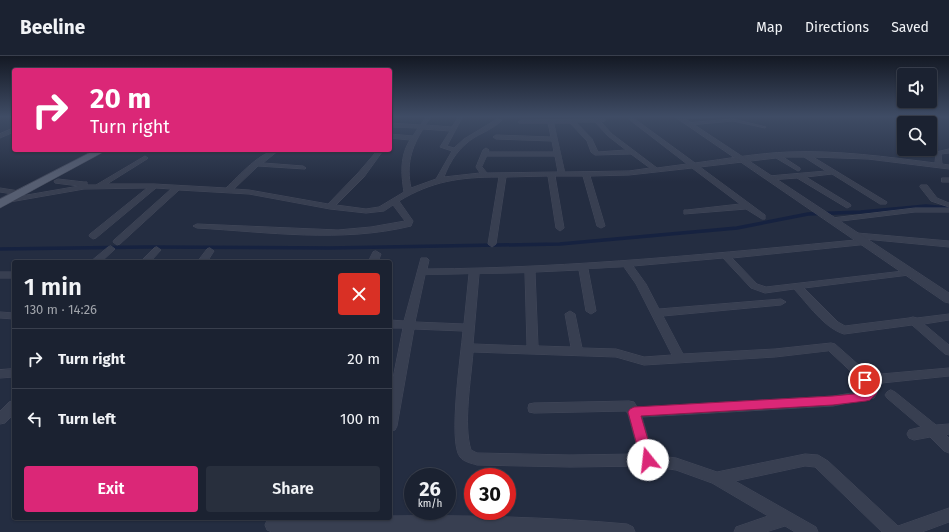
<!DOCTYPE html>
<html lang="en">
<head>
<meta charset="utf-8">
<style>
	body { margin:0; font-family:"Fira Sans",sans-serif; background:#282f3d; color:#f1f3f6; height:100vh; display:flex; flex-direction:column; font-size:15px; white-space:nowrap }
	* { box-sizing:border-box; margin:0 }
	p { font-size:13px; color:#a0a4ab }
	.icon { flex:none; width:22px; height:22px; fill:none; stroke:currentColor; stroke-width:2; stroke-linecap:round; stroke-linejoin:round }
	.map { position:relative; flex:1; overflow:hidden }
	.details { position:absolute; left:12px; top:204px; width:380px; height:260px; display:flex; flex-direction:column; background:#1b2231; border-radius:4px; box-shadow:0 1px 3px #0004,0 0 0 1px #393f4d }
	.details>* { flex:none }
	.guide { position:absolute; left:12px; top:12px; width:380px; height:84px; border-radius:4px; box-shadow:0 1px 3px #0004,0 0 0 1px #393f4d; background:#db2777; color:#fff; overflow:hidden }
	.buttons { position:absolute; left:897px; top:12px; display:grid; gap:8px }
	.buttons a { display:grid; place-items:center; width:40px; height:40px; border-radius:4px; background:#1b2231; box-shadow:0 1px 3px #0004,0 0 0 1px #393f4d; font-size:20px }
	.speed { position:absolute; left:404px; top:412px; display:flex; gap:8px; font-size:20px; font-weight:700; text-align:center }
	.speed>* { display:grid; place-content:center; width:52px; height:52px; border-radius:50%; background:#1b2231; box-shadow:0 1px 3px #0004,0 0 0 1px #393f4d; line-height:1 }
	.speed small { font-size:10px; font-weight:400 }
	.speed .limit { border:6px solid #d22; background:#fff; color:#111 }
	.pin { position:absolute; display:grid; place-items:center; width:34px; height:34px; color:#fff; margin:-17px; border:2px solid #fff; border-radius:50%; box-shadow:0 1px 4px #0007 }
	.me { position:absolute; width:44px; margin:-22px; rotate:344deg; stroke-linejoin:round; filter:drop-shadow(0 0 3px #0008) }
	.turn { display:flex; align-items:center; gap:14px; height:84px; padding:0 12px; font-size:18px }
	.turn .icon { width:52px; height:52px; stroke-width:2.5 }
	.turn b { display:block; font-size:28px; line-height:34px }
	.round { display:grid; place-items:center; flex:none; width:42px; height:42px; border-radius:4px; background:#282f3d }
	.summary { display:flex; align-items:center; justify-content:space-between; height:68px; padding:0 12px }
	h1 { font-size:24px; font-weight:600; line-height:30px }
	.primary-button { display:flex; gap:8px; margin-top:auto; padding:8px 12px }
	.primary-button a { flex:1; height:46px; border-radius:4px; background:#db2777; color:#fff; font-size:16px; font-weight:600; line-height:46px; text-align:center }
	.primary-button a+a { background:#282f3d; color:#f1f3f6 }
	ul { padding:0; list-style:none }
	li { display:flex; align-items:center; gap:12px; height:60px; padding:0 12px; border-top:1px solid #393f4d }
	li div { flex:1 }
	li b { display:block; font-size:15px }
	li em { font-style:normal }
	header { display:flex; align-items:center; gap:24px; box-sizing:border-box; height:56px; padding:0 20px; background:#1b2231; border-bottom:1px solid #393f4d }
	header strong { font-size:19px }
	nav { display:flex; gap:22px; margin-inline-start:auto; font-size:14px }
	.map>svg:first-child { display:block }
</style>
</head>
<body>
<header>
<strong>Beeline</strong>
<nav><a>Map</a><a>Directions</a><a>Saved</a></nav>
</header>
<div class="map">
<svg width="949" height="476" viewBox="0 0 949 476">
	<rect width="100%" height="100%" fill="#242d41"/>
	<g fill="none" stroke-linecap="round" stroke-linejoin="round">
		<path stroke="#162240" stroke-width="3.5" d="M0,193L146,191L330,192L560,188L737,172L808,158L861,156L926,150L949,152"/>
		<defs>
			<path id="service" d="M708,60H715L714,61L681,63L680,62L681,61Z
				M733,63L766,71L765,72L733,65L689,69L688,68L689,67Z"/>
			<path id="minor" d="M427,60H432L425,69L452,71L459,60H463L447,90L454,92L464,83L497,63L502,64C494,72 484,76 475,81C459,91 450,105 444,121L480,117L476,111L483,94L486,92L489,94L488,96H554L552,85L496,83L493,81L496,79L551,81L548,67H519L518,66L521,64L605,63V65L601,66L612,78L657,112L687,108L630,64V62L632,61L695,107C726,103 758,97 789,96C837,94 888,101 935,107L936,96L949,93V97L941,98L942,108L949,109V113L868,103L813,101L887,146L886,148H880L832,118L806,121L850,148L851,150L847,152L797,122L769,124L765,122L769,120L826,115L804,101H783L800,112V114L798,115L776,102L700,111L765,159V163H762L746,153L684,158V154H687L740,148L692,112L629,119L590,120L605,170L601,172L597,170L583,120H555L564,172L560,175L556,172L548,120L506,121L496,188L492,191L488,188L499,121C460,121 432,125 399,145L413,165L411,170C341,187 268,176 197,172L193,170L197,168L338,174L371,171L405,165L393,149L384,155L366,157L330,153L249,138L179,134L120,188L117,189L113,186L114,184L171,133L156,132L96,182L93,183L89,180L90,178L147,132L84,133L4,147L0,145L4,143L79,130L55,127L54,125L58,123L84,126H87V129H96L145,100L148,102L147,103L107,128H154L226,132C239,120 261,94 279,94L263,107L303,110L306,112L305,113L258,110L234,133L249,134L328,148L358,117L376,96L375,94H381L382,96L364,121L336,149L366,153L379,151L404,136C401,117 400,100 410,84L390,82V78L413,80L418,72L390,71V67L420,69ZM576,66H595L608,80L626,94L598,96L592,83ZM554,67H570L587,85L591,96L595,99L631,98L650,112L629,115L565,116ZM423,73L450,75L440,91L452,95L436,123L411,132C406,109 411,92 423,73ZM487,100H555L558,116L487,117L482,111Z
				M941,60H949V63L942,61Z
				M14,72V76L0,82V78Z
				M942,122H949V126H942Z
				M921,129H927L937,142L949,147V151L931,145L920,131Z
				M0,132L19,135L23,137L19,139L0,136Z
				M915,152H949V156H915L833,166L829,164L833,162Z
				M857,177L949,185V191L854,182L853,180L854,178Z
				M866,183L869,184L870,186L869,188L732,202L757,228L766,231L912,214L914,216L909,219L804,232L838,266L845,270L909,262L913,261L917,262L949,258V264L924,268L949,289V299L945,298L912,269L844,278C824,272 808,248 794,233L765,237L751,232L723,202L633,210L646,228L659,253L781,243L786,246L781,249L663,260L683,298L775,293L831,287L835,288L870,319L949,312V320L872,328L877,337L874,342L833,350L642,361L653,399L676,402L717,416L805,398L818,399L828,405L898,470L949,452V466L922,476H882L815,411L805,410L735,425L816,471L818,476H795L785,470L766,476H734L736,471L768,460L712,427L676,414L648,410L570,411L477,409C471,407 464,406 460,401C448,386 461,298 463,275L414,273L397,370L395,374L390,375V337L403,272H390V264L404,265L421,202H427L429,204L427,213C574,212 720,197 866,183ZM624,211L636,228L672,299L644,301L616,293L582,292L575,258L570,255L565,258L571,291L538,290L535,216L579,214L586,255L591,258L596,255L588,213ZM525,217L527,290L473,288L479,218ZM469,218L464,268L415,266L425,219ZM829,295L860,324L859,326L864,335L833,340L637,351L634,346L629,345L534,347L529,348L528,352L529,356L534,357L626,355L628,358L639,398L570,399L477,397L471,394C463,369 471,323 473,296L616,301L644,309L775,301Z
				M111,190L115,193L101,206H90L108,191Z
				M157,191L161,194L150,206H140L154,192Z
				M210,192L214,195L207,206H197L207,193Z
				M376,195L381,198L378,206H368L373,196Z
				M0,216H14V222H0Z
				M0,256L14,257V263L0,262Z
				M14,313V321L0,322V314Z
				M891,334L895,336L936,369L949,368V378L946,379L949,382V397L944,395L930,381L914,384L909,382L907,378L909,374L921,371L887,342L885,339L887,336Z
				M14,345V358L5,367L0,368V355L9,346Z
				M390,460C469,459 548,461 627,468L633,471L635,476H272L267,474L265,469L267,464L272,462H390Z"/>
			<path id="tertiary" d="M674,60H681L949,237V247L945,246Z"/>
			<path id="primary" d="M95,94H107L0,152V143Z"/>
		</defs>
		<use href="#service" stroke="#42485a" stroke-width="1"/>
		<use href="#minor" stroke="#42485a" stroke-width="1"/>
		<use href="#tertiary" stroke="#42485a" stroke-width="1"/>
		<use href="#primary" stroke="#42485a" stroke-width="1"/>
		<use href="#service" fill="#383f51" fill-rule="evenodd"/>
		<use href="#minor" fill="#383f51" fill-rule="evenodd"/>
		<use href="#tertiary" fill="#383f51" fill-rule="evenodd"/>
		<use href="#primary" fill="#565e71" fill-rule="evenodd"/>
	</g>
	<linearGradient id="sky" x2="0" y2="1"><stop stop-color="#141924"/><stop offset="0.48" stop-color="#3f4c65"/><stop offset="1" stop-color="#3f4c65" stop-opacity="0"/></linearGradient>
	<rect width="949" height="126" fill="url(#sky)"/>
	<path fill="#db2777" stroke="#8e194d" d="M865,320L869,321L877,337L870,344L866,345L833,349L641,360L654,404L652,408L648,410L643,408L641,404L628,356L630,353L634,351L833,340L864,337L860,324Z"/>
</svg>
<div class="buttons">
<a><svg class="icon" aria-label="sound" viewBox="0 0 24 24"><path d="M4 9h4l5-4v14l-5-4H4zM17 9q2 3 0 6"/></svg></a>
<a><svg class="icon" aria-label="search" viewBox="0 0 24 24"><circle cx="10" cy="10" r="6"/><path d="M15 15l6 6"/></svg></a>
</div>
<div class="speed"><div>26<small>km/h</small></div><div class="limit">30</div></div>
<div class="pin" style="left:865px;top:324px;background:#d93025"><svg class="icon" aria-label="arrive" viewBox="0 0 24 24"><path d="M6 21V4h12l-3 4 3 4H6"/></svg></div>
<svg class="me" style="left:648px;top:404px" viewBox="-20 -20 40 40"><circle r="19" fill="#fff"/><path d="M0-13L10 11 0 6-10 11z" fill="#db2777"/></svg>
<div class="guide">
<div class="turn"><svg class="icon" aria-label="right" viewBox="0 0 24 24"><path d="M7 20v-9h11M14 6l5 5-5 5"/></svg><div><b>20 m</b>Turn right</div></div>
</div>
<section class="details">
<div class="summary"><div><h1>1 min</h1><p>130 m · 14:26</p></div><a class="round" style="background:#d93025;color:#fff"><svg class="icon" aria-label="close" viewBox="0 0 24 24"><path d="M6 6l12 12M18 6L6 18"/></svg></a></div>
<ul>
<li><svg class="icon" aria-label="right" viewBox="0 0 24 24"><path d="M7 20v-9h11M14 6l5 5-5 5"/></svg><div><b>Turn right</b></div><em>20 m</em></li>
<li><svg class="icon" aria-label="left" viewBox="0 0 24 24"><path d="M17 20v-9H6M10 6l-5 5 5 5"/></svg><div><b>Turn left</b></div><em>100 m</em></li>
</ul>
<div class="primary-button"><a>Exit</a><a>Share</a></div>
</section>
</div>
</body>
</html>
